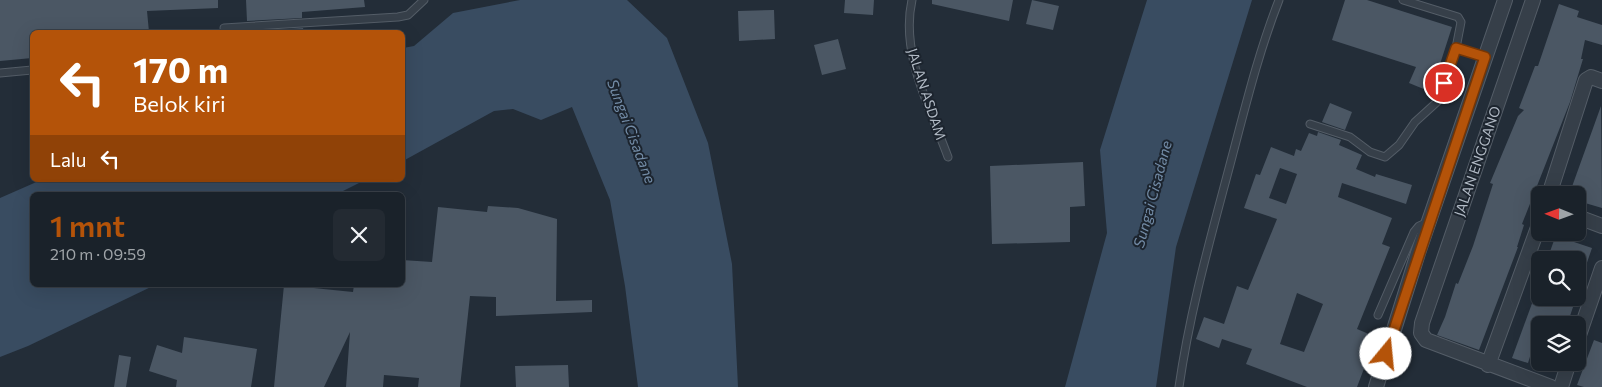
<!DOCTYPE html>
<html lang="id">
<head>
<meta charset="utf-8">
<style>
	body { margin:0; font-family:Commissioner,sans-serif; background:#232a32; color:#f1f3f6; height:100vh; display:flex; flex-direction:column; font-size:19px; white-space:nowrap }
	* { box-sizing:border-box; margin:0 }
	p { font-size:16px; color:#9fa4a8 }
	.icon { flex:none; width:28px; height:28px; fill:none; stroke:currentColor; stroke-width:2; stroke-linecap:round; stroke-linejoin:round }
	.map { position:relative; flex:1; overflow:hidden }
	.drawer { position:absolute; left:30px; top:192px; width:375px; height:95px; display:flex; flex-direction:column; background:#1a222a; border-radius:8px; box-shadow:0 5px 20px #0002,0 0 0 1px #383f47 }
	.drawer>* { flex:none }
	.banner { position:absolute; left:30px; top:30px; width:375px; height:152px; border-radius:8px; box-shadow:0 5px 20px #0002,0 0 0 1px #383f47; background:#b45309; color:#fff; overflow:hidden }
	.needle { width:32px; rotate:271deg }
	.tools { position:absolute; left:1531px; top:186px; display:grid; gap:10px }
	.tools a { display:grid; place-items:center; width:55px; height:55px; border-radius:8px; background:#1a222a; box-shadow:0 5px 20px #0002,0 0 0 1px #383f47; font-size:25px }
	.pin { position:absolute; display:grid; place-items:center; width:42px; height:42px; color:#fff; margin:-21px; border:2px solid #fff; border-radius:50%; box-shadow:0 1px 5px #0007 }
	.me { position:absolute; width:55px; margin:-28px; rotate:17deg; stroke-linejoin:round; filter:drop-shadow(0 0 4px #0008) }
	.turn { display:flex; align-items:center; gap:18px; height:105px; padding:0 20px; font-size:22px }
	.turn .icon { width:65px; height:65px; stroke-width:2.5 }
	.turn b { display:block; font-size:35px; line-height:42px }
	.then { display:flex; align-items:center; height:48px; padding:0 20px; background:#0003; gap:10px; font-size:19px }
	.round { display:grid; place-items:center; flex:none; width:52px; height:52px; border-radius:8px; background:#232a32 }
	.head { display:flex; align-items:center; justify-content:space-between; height:85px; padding:0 20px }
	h1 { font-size:30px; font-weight:600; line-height:38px; color:#b45309 }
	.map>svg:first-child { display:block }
</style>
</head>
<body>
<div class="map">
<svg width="1602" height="387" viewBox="0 0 1602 387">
	<rect width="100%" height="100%" fill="#232d38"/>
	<path fill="#394c61" d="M520,0H627L667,38L708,143L732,264L738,387H638L625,286L610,200L572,107L541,120L513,109L494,111L403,161V48L414,46L453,13Z
		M1147,0H1252L1176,247L1156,387H1065L1107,233L1100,150Z
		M41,180H365L335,195H32V285H155L28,346L0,357V198Z"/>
	<path fill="#4b5764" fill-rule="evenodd" d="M0,0H218V8L147,11L149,32H32V58L0,61Z
		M246,0H364L365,7L302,12V18L247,21Z
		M845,0H874L873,15L844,13Z
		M932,0H1013L1009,21L932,4Z
		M1032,0L1059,6L1053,30L1026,24Z
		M1345,0H1367L1452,27L1431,92L1409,83L1416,67L1332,40Z
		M1559,4L1579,11L1577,17L1602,25V45L1585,40L1581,59H1583L1570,102L1522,224L1524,225L1517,247H1518L1479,350L1437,335L1445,317L1456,283L1458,284L1473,246L1493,184L1490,183L1518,116L1524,110L1519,108L1535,66H1538Z
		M774,10L775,39L739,41L738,11Z
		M303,28L304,32H248Z
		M838,39L846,69L822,75L814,45Z
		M1330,103L1352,112L1345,130L1322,122Z
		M1601,106L1602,208L1585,203L1582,209L1578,208V195H1569Z
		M1318,132L1341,140L1339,145L1362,155L1356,169L1375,177L1376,174L1412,185L1406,204L1342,183L1338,197L1392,218L1382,244L1390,247L1357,329L1376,337L1357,387H1307L1246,364L1252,349L1222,339L1219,348L1196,339L1204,317L1224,324L1237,286L1248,290L1277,219L1244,208L1256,174L1260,175L1271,147L1294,156L1296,149L1301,151L1309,133L1317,136ZM1280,168L1297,174L1286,204L1269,198ZM1297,293L1323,304L1304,352L1280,344Z
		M1083,162L1085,206L1070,207V242L992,244L990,166Z
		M488,206L518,208L557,219L556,301L592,300V312L496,316V297L470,296L460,387H418L419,378L384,375L383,387H346L350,332L324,387H274L284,285L353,292L354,285H402V260L432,262L438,207L487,212Z
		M1557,232L1572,238L1571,241L1592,248L1579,286H1578V260H1547Z
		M1534,298H1576L1567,325H1540L1528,363L1512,358Z
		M184,337L257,349L251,387H176L177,380L149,371L157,345L182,353Z
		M1594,340L1602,343V387H1584L1577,385Z
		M119,355L131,357L126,387H114Z
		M568,365L569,387H516L515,366Z"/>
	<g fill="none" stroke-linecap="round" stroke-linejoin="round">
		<defs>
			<path id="lane" d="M912,0C900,53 930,108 948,157
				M1403,0L1458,17L1461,22L1456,48L1485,57
				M224,28L398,17L408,15L424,0
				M0,73L32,70
				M1310,124L1350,137L1370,152L1385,157L1399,145L1415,122L1437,102L1456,48
				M1378,315L1414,232L1419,226L1428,222
				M1179,387C1190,309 1212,233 1232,157C1246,104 1259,51 1279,0"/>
			<path id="street" d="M1533,0L1422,323L1421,333L1426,340L1551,387
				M1549,195L1586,80L1591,77L1602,81
				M1578,217L1602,226
				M1578,338L1602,268
				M1488,365L1540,222
				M1376,387L1418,253L1505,0
				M1561,387L1569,362"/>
		</defs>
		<use href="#lane" stroke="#545d67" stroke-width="9"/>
		<use href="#street" stroke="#545d67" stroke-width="16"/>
		<use href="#lane" stroke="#363f49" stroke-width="7"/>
		<use href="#street" stroke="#363f49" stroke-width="14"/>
	</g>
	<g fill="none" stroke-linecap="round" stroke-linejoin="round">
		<defs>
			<path id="route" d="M1386,354L1485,57L1456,48L1444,83"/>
		</defs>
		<use href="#route" stroke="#753606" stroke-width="12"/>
		<use href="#route" stroke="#b45309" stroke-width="9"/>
	</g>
	<g text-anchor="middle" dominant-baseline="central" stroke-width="4" stroke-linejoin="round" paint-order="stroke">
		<g font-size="14" fill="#b1bac5" stroke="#1c242e">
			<text transform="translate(927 94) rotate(72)">JALAN ASDAM</text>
			<text transform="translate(1477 161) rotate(-71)">JALAN ENGGANO</text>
		</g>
		<g font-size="15" font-style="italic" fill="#738ca7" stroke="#1c242e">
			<text transform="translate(632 131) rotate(69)">Sungai Cisadane</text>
			<text transform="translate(1152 194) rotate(-75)">Sungai Cisadane</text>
		</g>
	</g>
</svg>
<div class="tools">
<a><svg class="needle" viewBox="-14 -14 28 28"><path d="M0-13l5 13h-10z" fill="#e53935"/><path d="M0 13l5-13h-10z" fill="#9fa4a8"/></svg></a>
<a><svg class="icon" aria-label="search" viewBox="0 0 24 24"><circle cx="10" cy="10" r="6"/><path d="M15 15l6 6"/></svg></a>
<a><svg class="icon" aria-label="layers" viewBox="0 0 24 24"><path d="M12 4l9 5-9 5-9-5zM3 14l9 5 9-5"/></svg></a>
</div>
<div class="pin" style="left:1444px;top:83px;background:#d93025"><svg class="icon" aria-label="arrive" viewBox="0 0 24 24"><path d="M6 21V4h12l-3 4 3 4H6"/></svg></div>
<svg class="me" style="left:1386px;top:354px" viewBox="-20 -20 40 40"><circle r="19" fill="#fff"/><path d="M0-13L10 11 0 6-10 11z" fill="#b45309"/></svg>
<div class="banner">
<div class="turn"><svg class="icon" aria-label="left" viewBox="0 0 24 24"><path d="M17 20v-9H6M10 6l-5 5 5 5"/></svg><div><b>170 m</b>Belok kiri</div></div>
<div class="then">Lalu<svg class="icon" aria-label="left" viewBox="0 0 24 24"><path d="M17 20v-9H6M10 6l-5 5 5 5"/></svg></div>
</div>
<section class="drawer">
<div class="head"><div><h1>1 mnt</h1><p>210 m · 09:59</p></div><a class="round"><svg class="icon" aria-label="close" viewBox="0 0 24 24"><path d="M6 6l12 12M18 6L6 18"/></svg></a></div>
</section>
</div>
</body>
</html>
